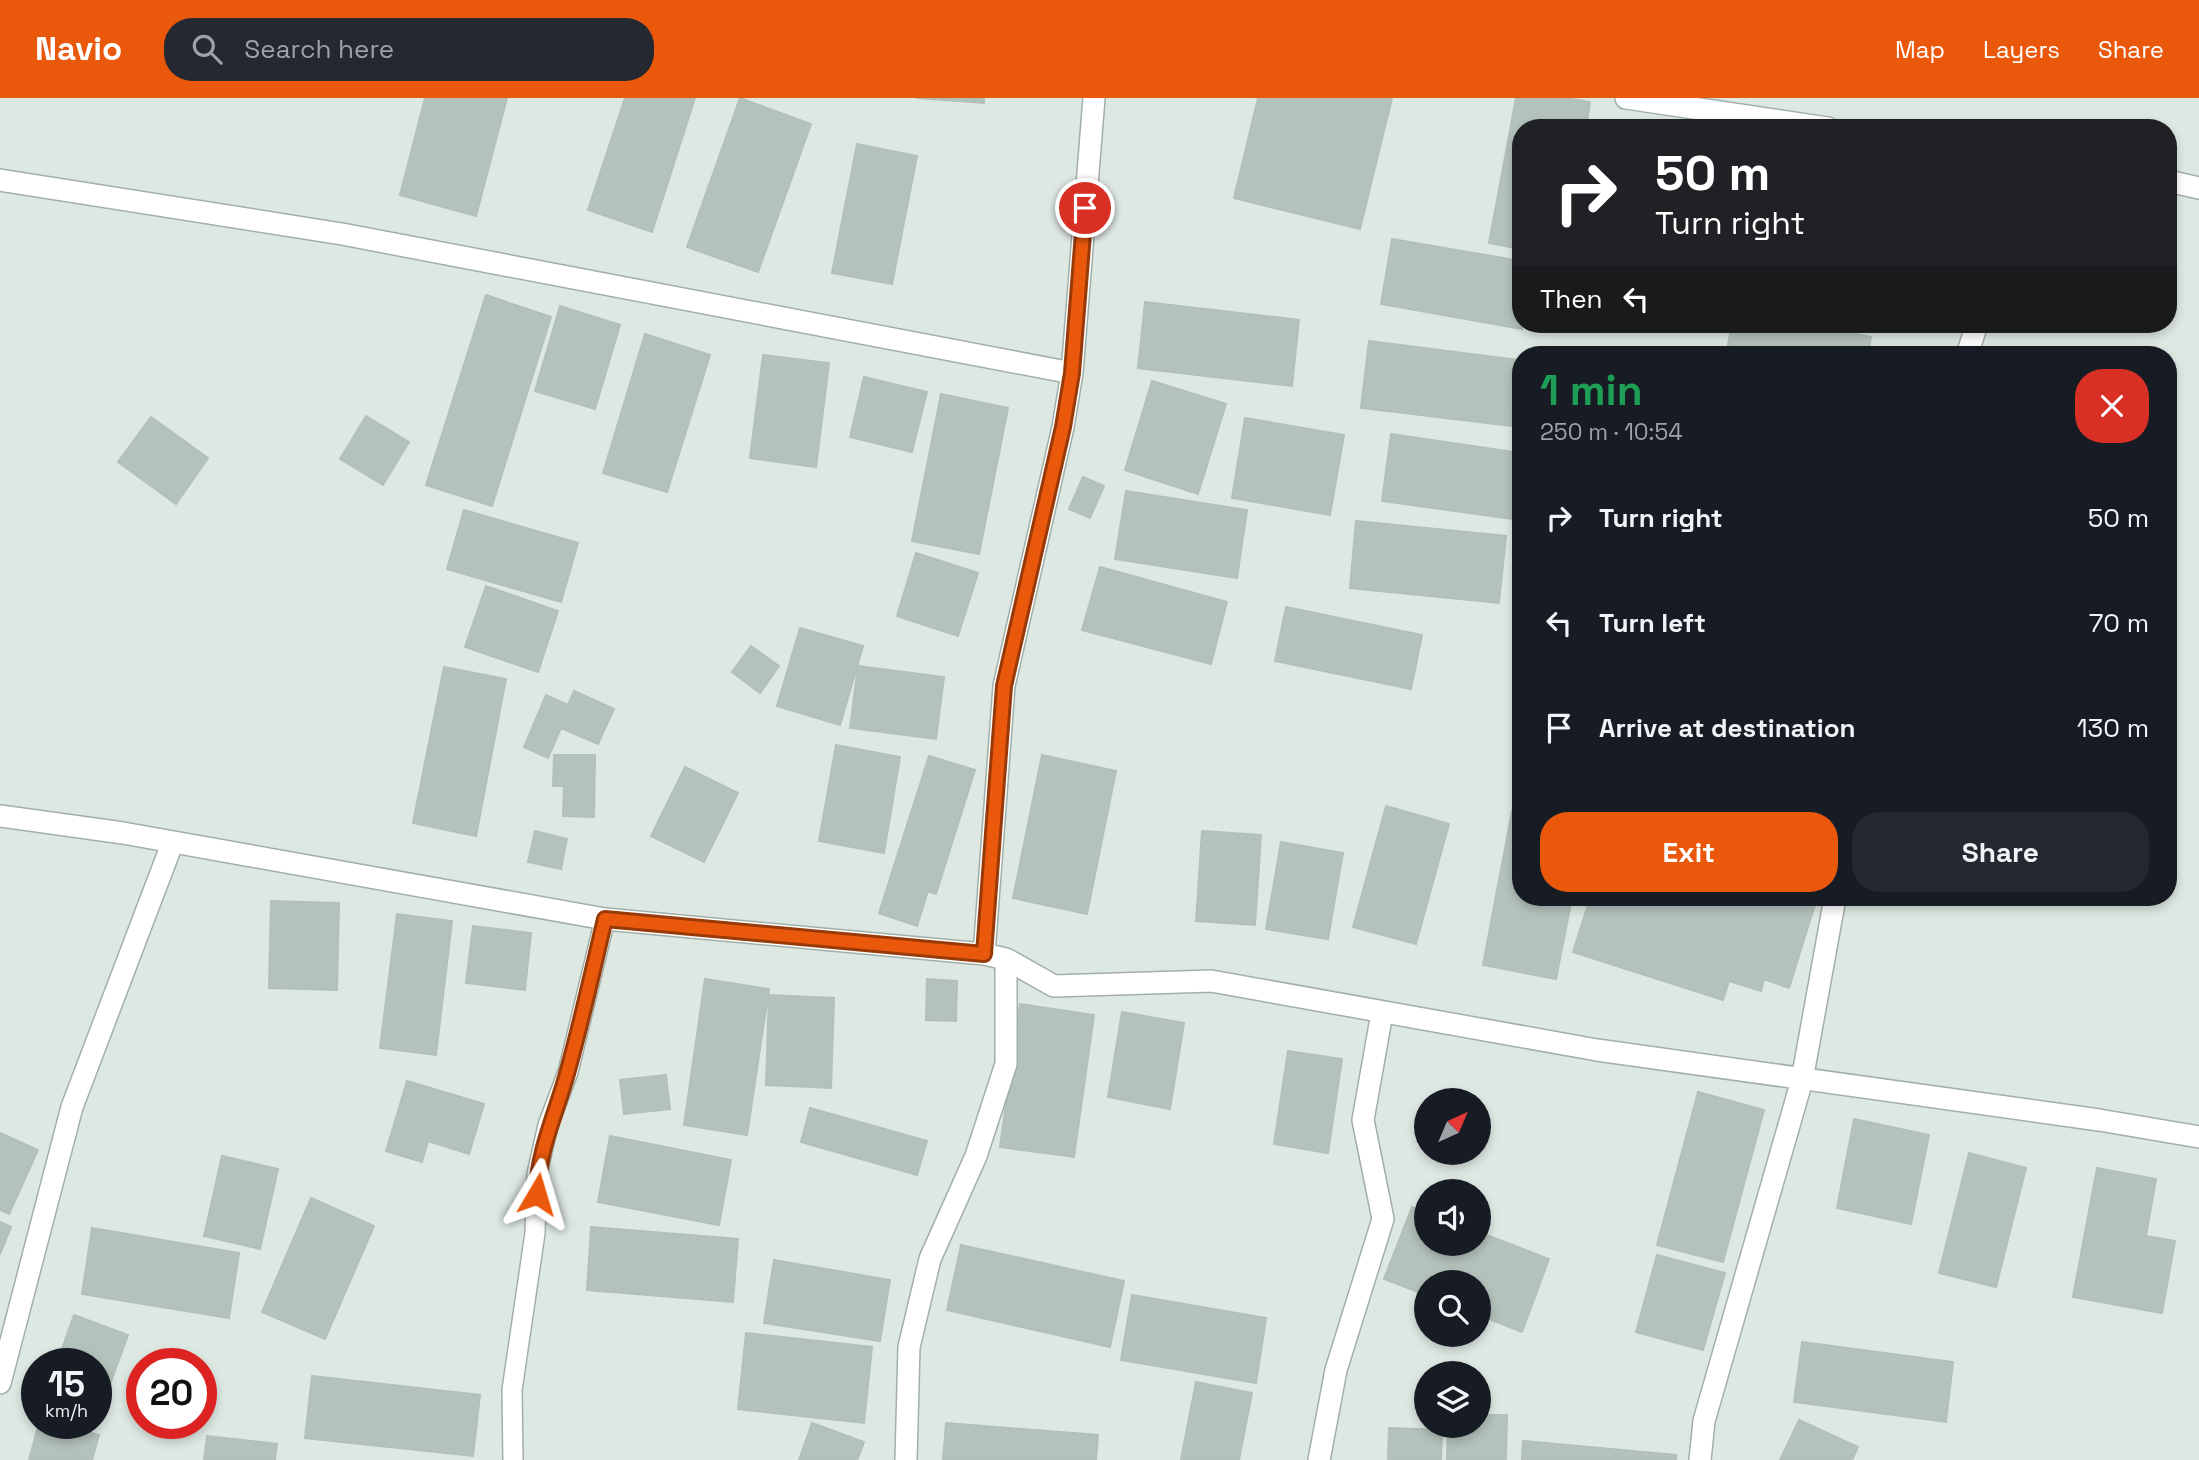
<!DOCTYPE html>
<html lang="en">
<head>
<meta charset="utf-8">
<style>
	body { margin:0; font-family:"Space Grotesk",sans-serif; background:#242831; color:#f1f3f6; height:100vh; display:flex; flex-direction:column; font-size:26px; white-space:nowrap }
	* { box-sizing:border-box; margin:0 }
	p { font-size:23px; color:#9ea1a6 }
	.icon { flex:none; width:38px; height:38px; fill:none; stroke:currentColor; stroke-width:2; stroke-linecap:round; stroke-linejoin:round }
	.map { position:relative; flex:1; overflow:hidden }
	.drawer { position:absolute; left:1512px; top:248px; width:665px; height:560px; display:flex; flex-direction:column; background:#171b24; border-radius:28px; box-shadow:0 4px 10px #0003 }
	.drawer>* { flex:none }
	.guide { position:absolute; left:1512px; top:21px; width:665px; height:214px; border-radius:28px; box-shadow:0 4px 10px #0003; background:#202124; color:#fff; overflow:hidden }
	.needle { width:46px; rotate:44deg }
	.buttons { position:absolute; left:1414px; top:990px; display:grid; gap:14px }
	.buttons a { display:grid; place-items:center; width:77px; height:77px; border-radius:50%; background:#171b24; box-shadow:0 4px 10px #0003; font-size:35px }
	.speed { position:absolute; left:21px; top:1250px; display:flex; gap:14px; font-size:35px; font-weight:700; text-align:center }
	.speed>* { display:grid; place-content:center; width:91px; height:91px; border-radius:50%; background:#171b24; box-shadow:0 4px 10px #0003; line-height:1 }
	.speed small { font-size:18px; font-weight:400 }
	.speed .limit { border:10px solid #d22; background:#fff; color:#111 }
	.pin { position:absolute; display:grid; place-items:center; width:60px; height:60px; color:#fff; margin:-30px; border:4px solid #fff; border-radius:50%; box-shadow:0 2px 7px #0007 }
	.me { position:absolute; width:77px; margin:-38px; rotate:7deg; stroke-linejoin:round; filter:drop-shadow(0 0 5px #0008) }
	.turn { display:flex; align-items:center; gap:24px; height:147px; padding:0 28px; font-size:32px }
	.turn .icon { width:91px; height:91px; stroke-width:2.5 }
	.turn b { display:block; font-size:49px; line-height:60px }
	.then { display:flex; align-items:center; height:66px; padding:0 28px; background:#0003; gap:14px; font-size:26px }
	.round { display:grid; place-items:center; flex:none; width:74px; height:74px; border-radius:28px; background:#242831 }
	.overview { display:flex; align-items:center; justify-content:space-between; height:119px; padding:0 28px }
	h1 { font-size:42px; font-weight:800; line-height:52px; color:#1e9e55 }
	.button { display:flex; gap:14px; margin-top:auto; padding:14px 28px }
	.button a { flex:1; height:80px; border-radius:28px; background:#ea580c; color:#fff; font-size:28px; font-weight:800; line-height:80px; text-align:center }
	.button a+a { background:#242831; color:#f1f3f6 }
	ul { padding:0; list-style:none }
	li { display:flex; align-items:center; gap:21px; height:105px; padding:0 28px }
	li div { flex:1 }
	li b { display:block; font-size:26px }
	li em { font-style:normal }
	header { display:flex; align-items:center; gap:42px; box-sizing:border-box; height:98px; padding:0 35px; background:#ea580c; color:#fff }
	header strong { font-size:33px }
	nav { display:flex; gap:38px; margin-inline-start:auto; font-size:24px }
	.search { width:490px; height:63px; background:#242831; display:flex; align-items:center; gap:18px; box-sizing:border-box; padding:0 24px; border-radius:28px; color:#9ea1a6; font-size:26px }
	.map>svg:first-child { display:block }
</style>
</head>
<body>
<header>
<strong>Navio</strong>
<div class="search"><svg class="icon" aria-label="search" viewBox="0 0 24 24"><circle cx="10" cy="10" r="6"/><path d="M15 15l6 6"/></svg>Search here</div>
<nav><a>Map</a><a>Layers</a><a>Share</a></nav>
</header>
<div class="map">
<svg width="2199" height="1362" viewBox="0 0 2199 1362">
	<rect width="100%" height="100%" fill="#dee8e3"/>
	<path fill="#b4c2bc" stroke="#b2c0b9" stroke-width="2" d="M425,0H507L476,118L400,97Z
		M625,0H695L652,134L588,112Z
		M740,0L811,26L758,174L687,149Z
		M916,0H984V5Z
		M1258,0H1392L1360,131L1234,100Z
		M1516,0H1566L1590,4L1586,30H1521V151L1489,145Z
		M857,46L917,58L892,186L832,175Z
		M1392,141L1521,163L1522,231L1381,206Z
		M486,197L551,219L492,408L426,387Z
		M1145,204L1299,222L1292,288L1138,270Z
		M560,208L620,227L595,311L535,293Z
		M1732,226H1805L1871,239L1868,257H1726Z
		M645,236L710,257L667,394L603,375Z
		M1369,243L1519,262L1511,328L1361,310Z
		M763,257L829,265L816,369L750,360Z
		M864,279L927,294L912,354L850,339Z
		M1152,283L1226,306L1198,396L1125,372Z
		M941,296L1008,310L979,456L912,443Z
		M366,318L409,344L383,387L340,361Z
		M151,319L208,360L176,406L118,364Z
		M1245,320L1344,337L1330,417L1232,400Z
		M1391,336L1521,355L1513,421L1382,403Z
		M1083,379L1104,388L1090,420L1069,411Z
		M1126,393L1247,412L1237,480L1115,461Z
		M464,412L578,445L561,504L447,471Z
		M1356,423L1506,438L1499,505L1350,490Z
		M916,455L978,475L958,538L897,518Z
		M1100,469L1227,504L1211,566L1082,532Z
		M486,488L558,513L538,574L465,549Z
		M1286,509L1422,537L1411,591L1275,563Z
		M800,530L863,548L840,627L777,608Z
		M751,548L779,568L760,595L732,574Z
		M858,568L944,579L936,641L850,630Z
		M444,569L506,581L476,738L413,725Z
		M574,593L614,611L598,646L561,630L548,660L524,649L546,597L568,607Z
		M836,647L900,659L884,755L819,743Z
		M554,657H595L594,719L563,718L564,688H553Z
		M1042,657L1116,673L1087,816L1013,800Z
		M929,658L975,672L936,796L928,793L917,828L879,815Z
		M685,669L738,695L704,764L651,738Z
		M1386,708L1449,726L1416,846L1353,829Z
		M1512,713L1521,715V800H1572L1556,881L1483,867Z
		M535,733L567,741L561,771L528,764Z
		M1202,733L1261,737L1255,827L1196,823Z
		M1281,744L1343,755L1328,841L1266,831Z
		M1590,800H1817L1789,890L1764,881L1761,893L1729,883L1723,902L1573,854Z
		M271,803L339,805L337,892L269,890Z
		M397,816L452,823L436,957L380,950Z
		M473,828L531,835L525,892L466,885Z
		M705,881L769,891L747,1037L684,1027Z
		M927,881L957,883L956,923L926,922Z
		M769,897L834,900L831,990L766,987Z
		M1020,906L1094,917L1074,1059L1000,1049Z
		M1122,914L1184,925L1170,1011L1108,999Z
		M1288,953L1342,961L1328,1055L1274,1046Z
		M666,977L670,1011L624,1016L620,982Z
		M407,983L484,1006L469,1056L428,1043L422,1064L386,1053Z
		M1698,994L1764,1012L1723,1164L1657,1147Z
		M810,1010L927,1043L917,1077L801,1044Z
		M1854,1021L1929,1037L1911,1126L1837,1110Z
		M0,1035L38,1052L9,1116L0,1112Z
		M610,1038L731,1062L719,1127L598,1104Z
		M1969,1055L2026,1070L1996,1189L1939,1175Z
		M222,1058L278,1071L260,1151L204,1138Z
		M2097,1070L2156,1081L2146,1138L2175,1143L2162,1215L2073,1199Z
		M311,1100L374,1128L325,1241L262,1214Z
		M1412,1109L1426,1114V1146H1479V1134L1549,1161L1522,1234L1479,1217V1185H1426V1197L1384,1181Z
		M0,1124L11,1129L0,1156Z
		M591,1129L738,1141L733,1204L587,1192Z
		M92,1130L239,1155L229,1220L82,1196Z
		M961,1147L1124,1183L1110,1249L947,1212Z
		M1657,1157L1725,1175L1703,1252L1636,1234Z
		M774,1162L890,1182L880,1243L764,1225Z
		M1132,1197L1266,1220L1256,1285L1121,1262Z
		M74,1217L128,1237L102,1308L96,1306V1265H57Z
		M746,1235L872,1249L864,1325L738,1311Z
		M1802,1244L1953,1264L1946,1324L1794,1304Z
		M312,1278L480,1297L473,1358L305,1340Z
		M1196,1284L1252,1295L1239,1362L1181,1361Z
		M1479,1317H1507L1506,1362H1447L1448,1328H1479Z
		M1799,1322L1858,1349L1852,1362H1780Z
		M39,1325H54L99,1337L92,1362H29Z
		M812,1325L864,1344L857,1362H799Z
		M946,1325L1098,1337L1096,1362H943Z
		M1389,1330L1442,1332L1441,1362H1388Z
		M207,1338L277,1346L275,1362H204Z
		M1523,1343L1676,1357V1362H1522Z"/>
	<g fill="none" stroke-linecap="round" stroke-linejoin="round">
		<defs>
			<path id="lane" d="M513,1362L512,1292L535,1135L537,1076L548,1027L568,974L605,821"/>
			<path id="street" d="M1626,0L1828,30
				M0,82L342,136L1072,275
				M2168,83L2199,90
				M1967,257L1977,226
				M0,718L123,735L605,821L984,856L1006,861L1054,888L1211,883L1597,952L2099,1022L2199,1039
				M984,856L1004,588L1063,329L1072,275L1094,0
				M0,1285L72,1009L172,746
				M906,1362L909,1249L930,1161L976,1058L1006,966V861
				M1319,1362L1336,1272L1383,1121L1363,1022L1382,915
				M1700,1362L1704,1323L1802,982L1835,800"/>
		</defs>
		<use href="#lane" stroke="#a2afa9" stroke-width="22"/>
		<use href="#street" stroke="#a2afa9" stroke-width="24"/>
		<use href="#lane" stroke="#fff" stroke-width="19"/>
		<use href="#street" stroke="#fff" stroke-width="21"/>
	</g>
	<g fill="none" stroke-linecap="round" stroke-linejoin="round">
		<defs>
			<path id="route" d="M537,1096C538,1051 557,1014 568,972C582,922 593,871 605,821L984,856L1004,588L1063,329L1072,275L1085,110"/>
		</defs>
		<use href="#route" stroke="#983908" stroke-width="18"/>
		<use href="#route" stroke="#ea580c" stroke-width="12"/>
	</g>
</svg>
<div class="buttons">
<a><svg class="needle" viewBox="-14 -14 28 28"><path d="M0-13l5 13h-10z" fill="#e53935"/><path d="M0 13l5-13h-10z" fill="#9ea1a6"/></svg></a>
<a><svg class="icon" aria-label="sound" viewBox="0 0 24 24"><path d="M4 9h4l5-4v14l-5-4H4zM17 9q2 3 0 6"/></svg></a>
<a><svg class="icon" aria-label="search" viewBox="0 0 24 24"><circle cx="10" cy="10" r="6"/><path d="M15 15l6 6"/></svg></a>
<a><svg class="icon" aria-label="layers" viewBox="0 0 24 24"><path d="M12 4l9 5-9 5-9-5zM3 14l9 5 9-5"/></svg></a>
</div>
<div class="speed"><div>15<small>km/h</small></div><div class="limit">20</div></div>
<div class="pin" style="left:1085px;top:110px;background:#d93025"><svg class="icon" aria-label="arrive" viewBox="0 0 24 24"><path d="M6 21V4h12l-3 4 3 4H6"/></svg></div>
<svg class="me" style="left:537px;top:1096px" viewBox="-20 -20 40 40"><path d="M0-17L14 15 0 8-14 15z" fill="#ea580c" stroke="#fff" stroke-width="4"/></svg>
<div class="guide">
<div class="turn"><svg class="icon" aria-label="right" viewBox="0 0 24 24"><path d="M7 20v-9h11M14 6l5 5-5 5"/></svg><div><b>50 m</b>Turn right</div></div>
<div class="then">Then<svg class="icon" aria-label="left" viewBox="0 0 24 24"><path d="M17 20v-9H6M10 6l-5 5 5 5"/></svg></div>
</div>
<section class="drawer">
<div class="overview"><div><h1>1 min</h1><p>250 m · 10:54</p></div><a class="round" style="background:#d93025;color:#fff"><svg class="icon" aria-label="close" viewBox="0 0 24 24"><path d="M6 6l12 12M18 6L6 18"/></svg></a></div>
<ul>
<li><svg class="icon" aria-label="right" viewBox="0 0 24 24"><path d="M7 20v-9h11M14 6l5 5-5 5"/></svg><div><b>Turn right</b></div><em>50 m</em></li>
<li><svg class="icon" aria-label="left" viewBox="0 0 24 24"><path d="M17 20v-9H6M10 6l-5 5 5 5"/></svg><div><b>Turn left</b></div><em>70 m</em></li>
<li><svg class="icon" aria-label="arrive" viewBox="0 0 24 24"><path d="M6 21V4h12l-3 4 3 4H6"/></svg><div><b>Arrive at destination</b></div><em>130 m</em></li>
</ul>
<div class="button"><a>Exit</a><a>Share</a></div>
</section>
</div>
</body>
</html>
